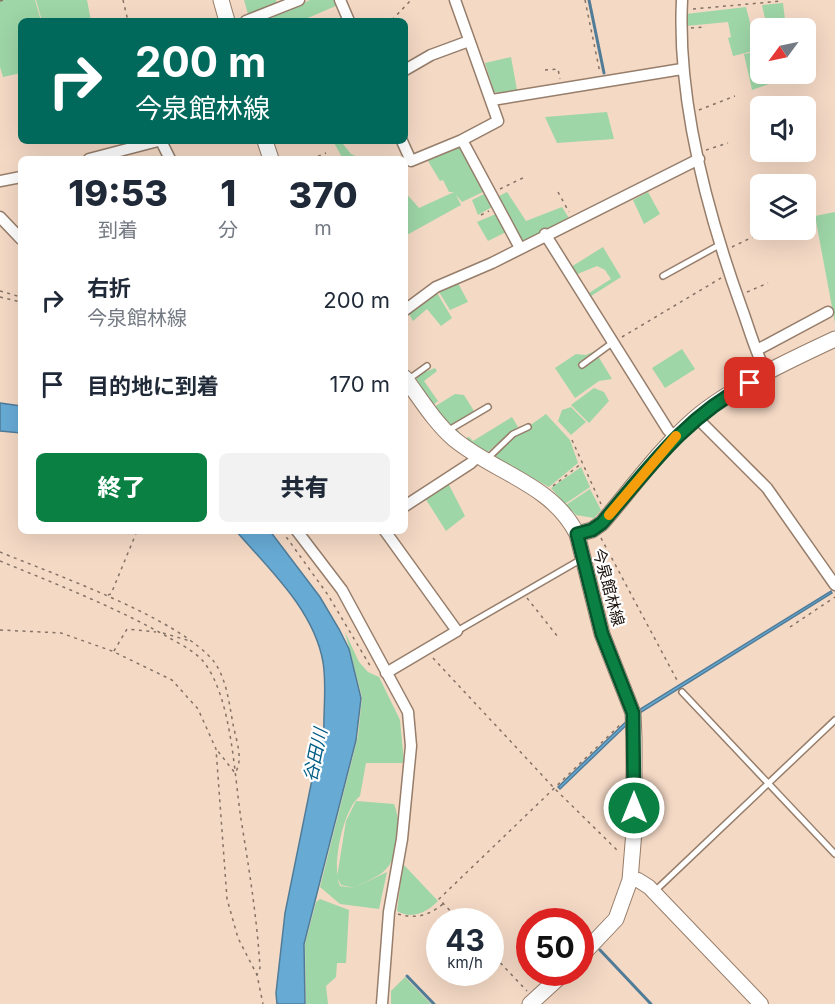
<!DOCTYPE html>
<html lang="ja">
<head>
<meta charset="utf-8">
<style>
	body { margin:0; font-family:Inter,"Noto Sans JP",sans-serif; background:#f2f2f3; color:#1f2937; height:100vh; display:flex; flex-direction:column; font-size:22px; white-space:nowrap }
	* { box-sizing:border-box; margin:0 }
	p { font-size:20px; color:#747a83 }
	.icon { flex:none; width:33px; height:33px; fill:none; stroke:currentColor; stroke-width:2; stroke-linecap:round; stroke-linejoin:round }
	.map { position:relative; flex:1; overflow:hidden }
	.sheet { position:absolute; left:18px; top:156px; width:390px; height:378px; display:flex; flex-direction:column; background:#fff; border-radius:9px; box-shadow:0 6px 24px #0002 }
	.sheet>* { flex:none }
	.guide { position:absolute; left:18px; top:18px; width:390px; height:126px; border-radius:9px; box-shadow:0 6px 24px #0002; background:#00695c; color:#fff; overflow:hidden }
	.needle { width:39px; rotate:237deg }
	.fabs { position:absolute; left:750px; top:18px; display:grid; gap:12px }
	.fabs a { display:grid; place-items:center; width:66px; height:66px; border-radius:9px; background:#fff; box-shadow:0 6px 24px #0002; font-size:30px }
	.speed { position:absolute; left:426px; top:908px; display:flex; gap:12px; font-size:30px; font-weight:700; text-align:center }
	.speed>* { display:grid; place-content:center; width:78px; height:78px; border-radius:50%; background:#fff; box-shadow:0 6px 24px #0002; line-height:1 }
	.speed small { font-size:15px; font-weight:400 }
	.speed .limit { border:9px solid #d22; background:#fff; color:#111 }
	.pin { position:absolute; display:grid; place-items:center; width:51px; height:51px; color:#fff; margin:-26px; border-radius:12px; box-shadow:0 3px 9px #0006 }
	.me { position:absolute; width:66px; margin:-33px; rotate:0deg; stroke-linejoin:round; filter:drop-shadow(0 0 4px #0008) }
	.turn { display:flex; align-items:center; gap:21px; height:126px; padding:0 18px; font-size:27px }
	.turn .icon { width:78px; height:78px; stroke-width:2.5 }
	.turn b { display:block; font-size:42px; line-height:51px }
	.eta { display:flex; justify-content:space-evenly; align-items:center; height:102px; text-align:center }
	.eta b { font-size:36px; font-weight:800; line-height:42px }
	.cta { display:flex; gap:12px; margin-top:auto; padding:12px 18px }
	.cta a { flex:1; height:69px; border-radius:9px; background:#0b8043; color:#fff; font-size:24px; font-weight:800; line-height:69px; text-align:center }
	.cta a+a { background:#f2f2f3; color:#1f2937 }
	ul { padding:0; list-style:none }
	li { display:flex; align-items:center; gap:18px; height:84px; padding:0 18px }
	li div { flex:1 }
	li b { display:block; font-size:22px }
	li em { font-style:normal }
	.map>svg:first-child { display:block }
</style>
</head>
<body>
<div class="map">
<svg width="835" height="1004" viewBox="0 0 835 1004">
	<rect width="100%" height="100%" fill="#f4d9c5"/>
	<path fill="#9ed6a7" d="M0,0H35L41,21H21V73L3,77L0,67Z
		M36,0H87L91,21H42Z
		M244,0H276L277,3L248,14Z
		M310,0H336L338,5L301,21H274L273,17Z
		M783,3L786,28H778L777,23H766L762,5Z
		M746,7L757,50L733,56L728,38L731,37L728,22L686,26V14Z
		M760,51V74H781L783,79L752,90L744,54Z
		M511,57L517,90L503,94L494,92L485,63Z
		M607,112L614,139L557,143L545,117Z
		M333,141H354L343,144L351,154L362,159H343Z
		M456,146L462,148L485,191L462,202L456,195L461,205L405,236V192L419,208L454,192H449L443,180L440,181L428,161Z
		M507,192L526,221L562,207L569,218L522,242L497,197Z
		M648,192L660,214L644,224L633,200Z
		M486,193L492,207L478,215L472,200Z
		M835,212V323L815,216Z
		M496,214L506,232L488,241L477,222Z
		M603,247L621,277L588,298L586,295L611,279L605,270L597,266L575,275L571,267Z
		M458,283L468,302L450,310L439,292Z
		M437,293L452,318L441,326L427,309L413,321L409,314Z
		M682,349L695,369L665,388L652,368Z
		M595,351L612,379L599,381L575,398L555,368L576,354L586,355Z
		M435,368L437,371L424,381L438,401L433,405L415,381L420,374Z
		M594,388L604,392L609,401L589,423L571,405Z
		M455,394L464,395L474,411L449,427L434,407Z
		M571,407L586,422L571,435L558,421L562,410Z
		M546,414L570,440L578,463L549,487L495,457L508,441Z
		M512,417L518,427L485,454L455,433L458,430L464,439L469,437L473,441Z
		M581,467L590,487L565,504L551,488Z
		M448,483L465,516L446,531L425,498Z
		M590,489L601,510L594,518L576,515L566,505Z
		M345,632L359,662L368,672L379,677L400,720L404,763H366L360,796C343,809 331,867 340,886L355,888L341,885L337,877L346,821L356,801L394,804C402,823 400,859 382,873C375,878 365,882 356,887L387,872L379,909L340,904L320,887L358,736L362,697Z
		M403,864L438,901C427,912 413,920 397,911Z
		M320,899L349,910L346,963H337L336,977L326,986L328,1004H306L305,944L316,902Z
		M405,977L431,1004H391V991Z"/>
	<path fill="#67abd5" stroke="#507c98" stroke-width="1.5" d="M0,403L21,406V433L0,431Z
		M236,531H270L320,597L339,629L349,649L361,698L356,740L304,944L305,1004H277L276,993L285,913L319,745L324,736C323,712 327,685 323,662C314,610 269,569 236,531Z
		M831,591L832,593L638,714L560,789L558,787L637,711Z"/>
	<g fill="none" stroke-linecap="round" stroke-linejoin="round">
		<path stroke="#507c98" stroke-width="3" d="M589,0L604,73
			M600,950L651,1004
			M407,976L434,1004"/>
		<defs>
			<path id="service" d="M663,276L721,244
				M582,365L612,343
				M409,379L427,366
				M449,430L488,407
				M487,459L513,434L528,427
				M457,631L580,560
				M682,692L835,854
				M655,891L835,720"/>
			<path id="minor" d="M340,0L349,21
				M455,0L498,121L462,140L520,248
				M682,0C677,101 708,215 742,309C750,331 756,354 767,374
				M246,21L299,0
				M405,70L431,55L469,41
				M492,100L682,69
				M161,141L170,159
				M402,141L411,161L462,140
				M89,159L158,141
				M0,181L21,177
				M0,217L21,239
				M545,234L668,430L675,437
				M405,310L436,287L492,263L699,159
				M757,350L828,312
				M696,417L767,488L835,585
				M405,506L471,463L478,456
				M297,531L342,590L408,712L411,746L402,839L389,912L382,1004
				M385,531L457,631L386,673"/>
			<path id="tertiary" d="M630,880H638L649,887L761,1004"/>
			<path id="secondary" d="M221,0L227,21
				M265,141L271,159
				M405,378C420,398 435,423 454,439C495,473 552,484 577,534L602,634L633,713L634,738V831L630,880L616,919L580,957
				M577,534L592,530L602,523C632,488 660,449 694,419C730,388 792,359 835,339
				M530,1004L565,972"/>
		</defs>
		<use href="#service" stroke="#967e6b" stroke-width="8"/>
		<use href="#minor" stroke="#967e6b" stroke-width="13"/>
		<use href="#tertiary" stroke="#967e6b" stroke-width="16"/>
		<use href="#secondary" stroke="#967e6b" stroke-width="17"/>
		<path stroke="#847265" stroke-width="1.5" stroke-dasharray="3 4.5" stroke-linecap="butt" d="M123,0L128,21
			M585,0L600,73
			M0,1L4,0
			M693,9L782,1
			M392,20L411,0
			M691,28L705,27
			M545,70L558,69L560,79
			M699,110L735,96
			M381,143L383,141
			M706,150L728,143
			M311,159L326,153
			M500,189L527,176
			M558,192L569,212
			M481,215L489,211
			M732,247L761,233
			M0,291L21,297
			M747,292L768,283
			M0,297L21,302
			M622,337L721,278
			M572,440L601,504
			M553,486L582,463
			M282,531L328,595L372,669
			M601,538L678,682
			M0,552C53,574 182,619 215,663C227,681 229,703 233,724C236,740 244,760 235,773L217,750
			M0,561C56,584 113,606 166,636C178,643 193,650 203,661C232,697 234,774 241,819C249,869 257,917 260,968L257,975
			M108,595L111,594L137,531
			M527,598L558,637
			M790,627L835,597
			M0,630L61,633L112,651L172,680L198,709L216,749L227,899L238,938L257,975L263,1004
			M163,633L190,641
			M114,651L127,629L156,632
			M433,658L554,788L619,852
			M398,914C416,919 428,916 443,904
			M460,921L439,899L622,723
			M490,952L527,991"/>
		<use href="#service" stroke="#fff" stroke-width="5"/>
		<use href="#minor" stroke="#fff" stroke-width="10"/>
		<use href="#tertiary" stroke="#fff" stroke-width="14"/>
		<use href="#secondary" stroke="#fff" stroke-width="15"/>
	</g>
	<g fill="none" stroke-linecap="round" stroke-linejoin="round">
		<defs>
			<path id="route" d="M634,808L633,713L602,634L577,534L592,530L602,523C649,468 684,418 750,383"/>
		</defs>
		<use href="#route" stroke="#07532c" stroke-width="15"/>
		<use href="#route" stroke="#0b8043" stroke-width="10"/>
		<path stroke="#f59e0b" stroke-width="10" d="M609,515L676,436"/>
	</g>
	<g text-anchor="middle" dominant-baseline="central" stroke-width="4.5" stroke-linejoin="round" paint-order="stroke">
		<g font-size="16" fill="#191009" stroke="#fff">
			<text transform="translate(609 587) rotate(75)">今泉館林線</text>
		</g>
		<g font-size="18" font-style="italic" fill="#015c84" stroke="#fff">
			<text transform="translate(315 755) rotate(-78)">谷田川</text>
		</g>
	</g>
</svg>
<div class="fabs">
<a><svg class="needle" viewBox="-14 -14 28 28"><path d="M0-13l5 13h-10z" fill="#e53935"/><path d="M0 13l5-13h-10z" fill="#747a83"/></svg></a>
<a><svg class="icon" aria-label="sound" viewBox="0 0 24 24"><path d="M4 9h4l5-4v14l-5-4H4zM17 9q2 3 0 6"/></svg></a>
<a><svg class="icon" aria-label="layers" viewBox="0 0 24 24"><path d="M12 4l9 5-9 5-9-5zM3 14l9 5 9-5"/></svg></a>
</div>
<div class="speed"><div>43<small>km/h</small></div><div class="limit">50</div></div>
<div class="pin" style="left:750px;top:383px;background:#d93025"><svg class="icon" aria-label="arrive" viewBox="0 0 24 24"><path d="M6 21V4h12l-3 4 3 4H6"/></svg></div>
<svg class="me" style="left:634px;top:808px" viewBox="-20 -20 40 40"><circle r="17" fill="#0b8043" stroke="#fff" stroke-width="3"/><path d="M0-11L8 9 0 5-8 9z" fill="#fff"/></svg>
<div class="guide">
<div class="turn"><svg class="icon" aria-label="right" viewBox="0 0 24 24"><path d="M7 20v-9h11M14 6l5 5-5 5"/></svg><div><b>200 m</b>今泉館林線</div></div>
</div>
<section class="sheet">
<div class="eta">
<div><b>19:53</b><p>到着</p></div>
<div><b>1</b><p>分</p></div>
<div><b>370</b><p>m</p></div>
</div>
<ul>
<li><svg class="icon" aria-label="right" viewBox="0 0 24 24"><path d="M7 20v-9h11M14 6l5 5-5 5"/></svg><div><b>右折</b><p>今泉館林線</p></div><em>200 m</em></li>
<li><svg class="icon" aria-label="arrive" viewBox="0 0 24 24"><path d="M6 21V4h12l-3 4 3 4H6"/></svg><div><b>目的地に到着</b></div><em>170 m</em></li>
</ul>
<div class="cta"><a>終了</a><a>共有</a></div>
</section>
</div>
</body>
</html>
